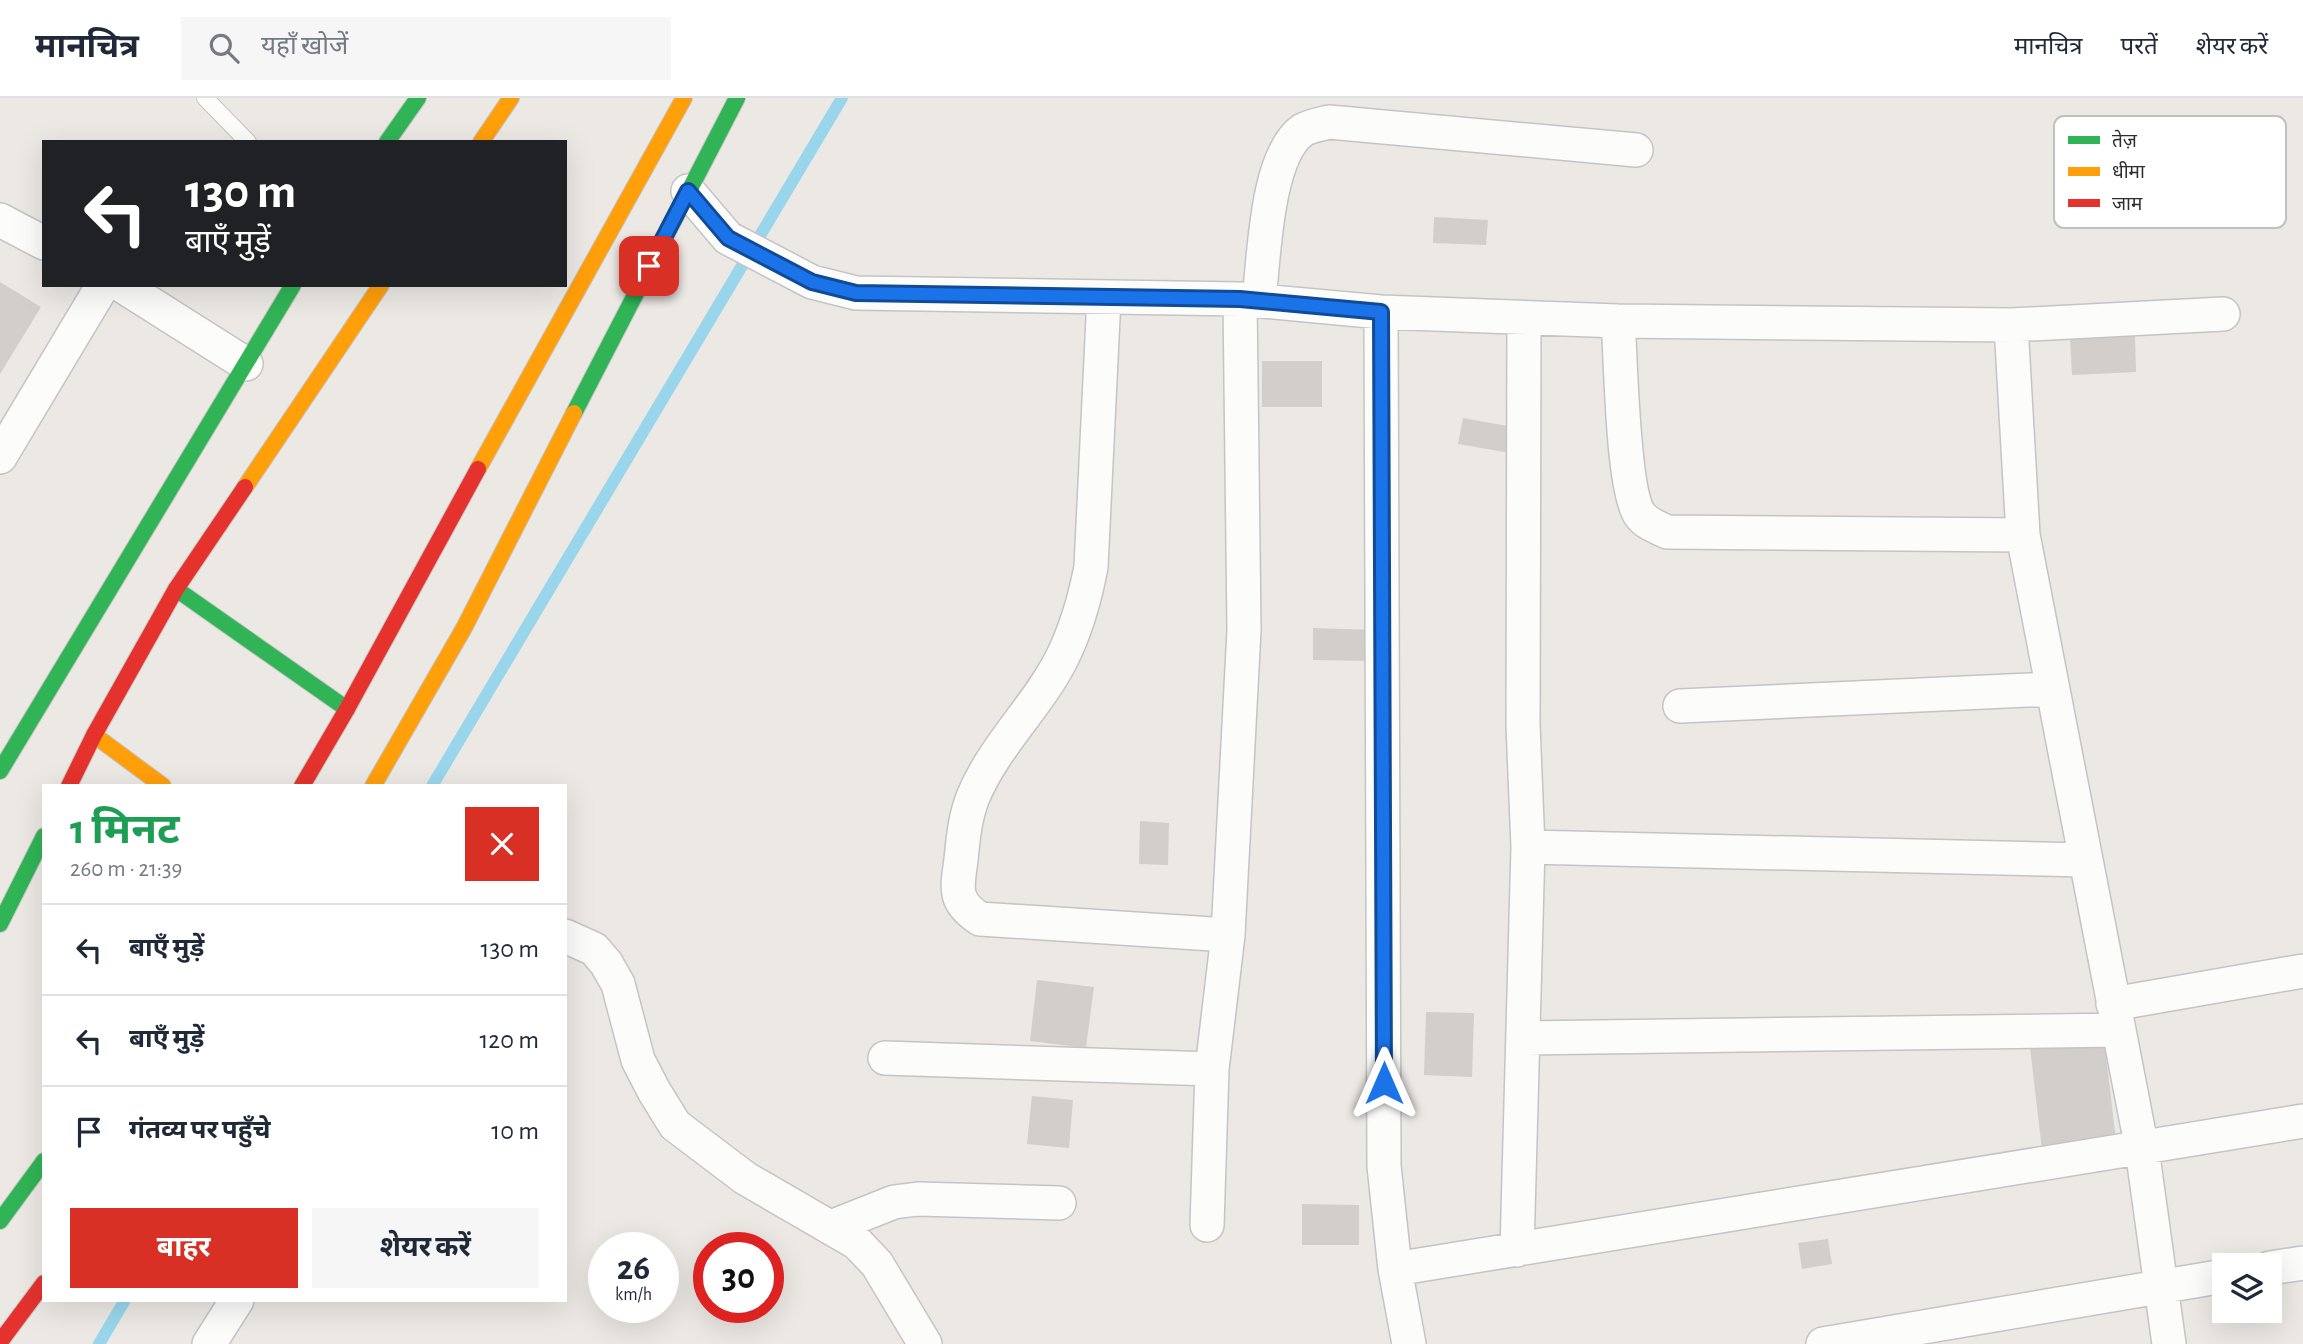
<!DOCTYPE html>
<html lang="hi">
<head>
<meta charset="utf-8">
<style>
	body { margin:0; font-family:"Alegreya Sans","Noto Sans Devanagari",sans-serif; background:#f6f6f7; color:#1f2937; height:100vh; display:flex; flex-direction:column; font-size:26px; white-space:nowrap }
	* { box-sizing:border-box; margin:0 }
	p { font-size:23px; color:#747a83 }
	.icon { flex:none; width:38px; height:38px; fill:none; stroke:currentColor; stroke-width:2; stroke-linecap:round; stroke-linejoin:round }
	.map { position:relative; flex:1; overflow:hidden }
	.sheet { position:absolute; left:42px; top:686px; width:525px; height:518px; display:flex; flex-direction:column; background:#fff; border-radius:0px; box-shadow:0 7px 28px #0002 }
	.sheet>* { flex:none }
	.top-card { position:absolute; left:42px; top:42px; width:525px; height:147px; border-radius:0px; box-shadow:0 7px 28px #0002; background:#202124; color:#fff; overflow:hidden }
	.fabs { position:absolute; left:2212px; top:1155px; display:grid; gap:14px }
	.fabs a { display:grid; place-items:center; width:70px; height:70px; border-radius:0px; background:#fff; box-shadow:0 7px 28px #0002; font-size:35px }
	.speed { position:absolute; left:588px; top:1134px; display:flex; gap:14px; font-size:35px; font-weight:700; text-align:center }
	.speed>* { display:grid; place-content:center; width:91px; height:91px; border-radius:50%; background:#fff; box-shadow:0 7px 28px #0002; line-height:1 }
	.speed small { font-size:18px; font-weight:400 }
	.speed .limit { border:10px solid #d22; background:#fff; color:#111 }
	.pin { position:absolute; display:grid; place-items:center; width:60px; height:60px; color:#fff; margin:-30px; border-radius:14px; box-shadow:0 4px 10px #0006 }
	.me { position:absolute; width:77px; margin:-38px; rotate:0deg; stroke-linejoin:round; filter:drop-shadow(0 0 5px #0008) }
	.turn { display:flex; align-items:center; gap:24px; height:147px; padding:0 28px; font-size:32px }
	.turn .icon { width:91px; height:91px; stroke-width:2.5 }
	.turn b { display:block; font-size:49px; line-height:60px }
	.round { display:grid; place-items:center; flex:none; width:74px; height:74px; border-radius:0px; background:#f6f6f7 }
	.overview { display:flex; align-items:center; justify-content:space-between; height:119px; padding:0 28px }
	h1 { font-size:42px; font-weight:700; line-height:52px; color:#1e9e55 }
	.button { display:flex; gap:14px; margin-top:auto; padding:14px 28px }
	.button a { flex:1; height:80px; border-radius:0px; background:#d93025; color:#fff; font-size:28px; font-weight:700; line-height:80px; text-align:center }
	.button a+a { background:#f6f6f7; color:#1f2937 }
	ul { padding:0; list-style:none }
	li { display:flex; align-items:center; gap:21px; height:91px; padding:0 28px; border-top:2px solid #e0e1e3 }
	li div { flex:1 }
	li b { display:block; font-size:26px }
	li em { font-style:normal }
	header { display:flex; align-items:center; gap:42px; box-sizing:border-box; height:98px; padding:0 35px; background:#fff; border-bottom:2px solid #e0e1e3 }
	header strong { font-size:33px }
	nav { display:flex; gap:38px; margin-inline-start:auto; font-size:24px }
	.search { width:490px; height:63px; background:#f6f6f7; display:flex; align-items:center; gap:18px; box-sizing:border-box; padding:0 24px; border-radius:0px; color:#747a83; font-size:26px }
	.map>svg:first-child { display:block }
</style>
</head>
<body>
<header>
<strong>मानचित्र</strong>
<div class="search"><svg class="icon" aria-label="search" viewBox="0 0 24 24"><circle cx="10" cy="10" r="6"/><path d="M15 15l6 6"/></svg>यहाँ खोजें</div>
<nav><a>मानचित्र</a><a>परतें</a><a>शेयर करें</a></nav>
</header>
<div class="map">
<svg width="2303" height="1246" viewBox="0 0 2303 1246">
	<rect width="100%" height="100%" fill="#ece8e4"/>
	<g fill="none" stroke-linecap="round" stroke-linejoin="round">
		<path stroke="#99d6ec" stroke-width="12" d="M432,688L842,0
			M99,1246L125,1202"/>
	</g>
	<path fill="#d1cecb" d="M1434,119L1488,122L1486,147L1433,145Z
		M0,184L41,209L0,276Z
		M2135,237L2136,274L2072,277L2070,240Z
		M1262,263H1322V309H1262Z
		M1463,320L1519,330L1516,356L1458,346Z
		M1313,530L1376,532L1375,563L1313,562Z
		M1140,723L1169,725L1168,767L1139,766Z
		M1037,882L1094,889L1086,950L1030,943Z
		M1426,914L1474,915L1472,979L1424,977Z
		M2104,940L2116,1043L2042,1052L2030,949Z
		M1032,998L1073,1002L1069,1050L1027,1046Z
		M1302,1106L1359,1107V1147H1302Z
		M1828,1141L1832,1166L1802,1171L1798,1145Z"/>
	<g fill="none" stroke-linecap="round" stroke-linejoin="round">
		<defs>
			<path id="lane" d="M205,0L248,44"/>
			<path id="street" d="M688,93L728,140L812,184L856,195L1240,201L1381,214L1618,223L2011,227L2223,216
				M0,122L44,145
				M121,187L246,266
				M1104,199L1091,469C1085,500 1077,530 1062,560C1038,608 994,648 973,699C965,719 963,741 961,762C957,791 953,803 980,821L1228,837
				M1259,202C1264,160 1266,57 1303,32C1310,28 1321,26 1329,24L1636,52
				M1381,214L1384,1068L1395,1171L1409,1246
				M1618,223C1621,260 1622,392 1640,417C1647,426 1657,429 1667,434L2023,437
				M2011,227L2023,437L2142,1051L2169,1246
				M0,359L103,187
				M1680,608L2052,591
				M1528,749L2085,762
				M565,838L594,851L606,865L618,886L638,962L654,993L675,1027L745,1080L857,1145L877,1166L925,1246
				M2113,906L2303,873
				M1523,940L2118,932
				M885,960L1212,971
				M1207,1127L1212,971L1228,837L1244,532L1240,201
				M831,1129L894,1104L918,1101L1059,1105
				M1517,1152L1528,749L1523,627L1524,220
				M2270,1170L2303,1165
				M1395,1171L2303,1023
				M209,1246L237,1202
				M1823,1246L2224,1178"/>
			<path id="fast" d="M387,44L418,0
				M574,315L737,0
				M176,491L347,611
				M0,673L293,187
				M0,826L44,738
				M0,1123L44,1063"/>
			<path id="slow" d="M481,44L511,0
				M478,371L684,0
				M245,389L381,187
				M94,637L163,688
				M373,688L464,530L574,315"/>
			<path id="jam" d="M69,688L94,637L176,491L245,389
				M302,688L347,611L478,371
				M0,1244L44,1185"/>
		</defs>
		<use href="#lane" stroke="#c5c4c5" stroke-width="18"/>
		<use href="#street" stroke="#c5c4c5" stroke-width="36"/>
		<use href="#fast" stroke="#c5c4c5" stroke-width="18"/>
		<use href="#slow" stroke="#c5c4c5" stroke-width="18"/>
		<use href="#jam" stroke="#c5c4c5" stroke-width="18"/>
		<use href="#lane" stroke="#fcfcfb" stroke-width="16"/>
		<use href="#street" stroke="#fcfcfb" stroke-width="33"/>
		<use href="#fast" stroke="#30b455" stroke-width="16"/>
		<use href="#slow" stroke="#ff9f0a" stroke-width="16"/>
		<use href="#jam" stroke="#e5322d" stroke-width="16"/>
	</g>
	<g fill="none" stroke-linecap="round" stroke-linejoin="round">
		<defs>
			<path id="route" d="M649,168L688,93L728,140L812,184L856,195L1240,201L1381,214L1384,985"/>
		</defs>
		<use href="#route" stroke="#114b97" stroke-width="18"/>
		<use href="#route" stroke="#1a73e8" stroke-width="12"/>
	</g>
	<rect x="2054" y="18" width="232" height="112" rx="10" fill="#fff" stroke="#c0c0c0" stroke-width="2"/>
	<rect x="2068" y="38" width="32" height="8" fill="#30b455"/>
	<rect x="2068" y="69" width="32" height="9" fill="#ff9f0a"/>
	<rect x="2068" y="101" width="32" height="8" fill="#e5322d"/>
	<g font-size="19" fill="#2e2e2e">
		<text x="2112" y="49">तेज़</text>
		<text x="2112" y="80">धीमा</text>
		<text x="2112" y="112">जाम</text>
	</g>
</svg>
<div class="fabs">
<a><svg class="icon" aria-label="layers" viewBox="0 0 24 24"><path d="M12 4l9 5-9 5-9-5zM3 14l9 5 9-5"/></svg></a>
</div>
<div class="speed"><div>26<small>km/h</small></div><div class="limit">30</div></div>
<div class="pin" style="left:649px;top:168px;background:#d93025"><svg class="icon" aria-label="arrive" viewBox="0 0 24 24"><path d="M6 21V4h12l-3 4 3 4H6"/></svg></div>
<svg class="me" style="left:1384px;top:985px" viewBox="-20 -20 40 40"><path d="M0-17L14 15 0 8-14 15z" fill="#1a73e8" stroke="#fff" stroke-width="4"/></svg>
<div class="top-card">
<div class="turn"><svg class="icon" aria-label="left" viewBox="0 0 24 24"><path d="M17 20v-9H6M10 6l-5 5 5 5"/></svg><div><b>130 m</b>बाएँ मुड़ें</div></div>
</div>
<section class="sheet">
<div class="overview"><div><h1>1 मिनट</h1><p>260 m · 21:39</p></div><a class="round" style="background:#d93025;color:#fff"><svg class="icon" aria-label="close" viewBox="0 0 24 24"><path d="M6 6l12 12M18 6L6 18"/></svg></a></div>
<ul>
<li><svg class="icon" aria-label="left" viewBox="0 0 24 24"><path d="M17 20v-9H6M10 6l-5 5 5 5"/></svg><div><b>बाएँ मुड़ें</b></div><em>130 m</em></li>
<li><svg class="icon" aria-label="left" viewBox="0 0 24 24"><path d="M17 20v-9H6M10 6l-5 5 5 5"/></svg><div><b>बाएँ मुड़ें</b></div><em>120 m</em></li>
<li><svg class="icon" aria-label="arrive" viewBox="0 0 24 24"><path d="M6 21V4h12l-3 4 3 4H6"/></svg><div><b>गंतव्य पर पहुँचे</b></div><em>10 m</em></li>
</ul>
<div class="button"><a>बाहर</a><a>शेयर करें</a></div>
</section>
</div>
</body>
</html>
